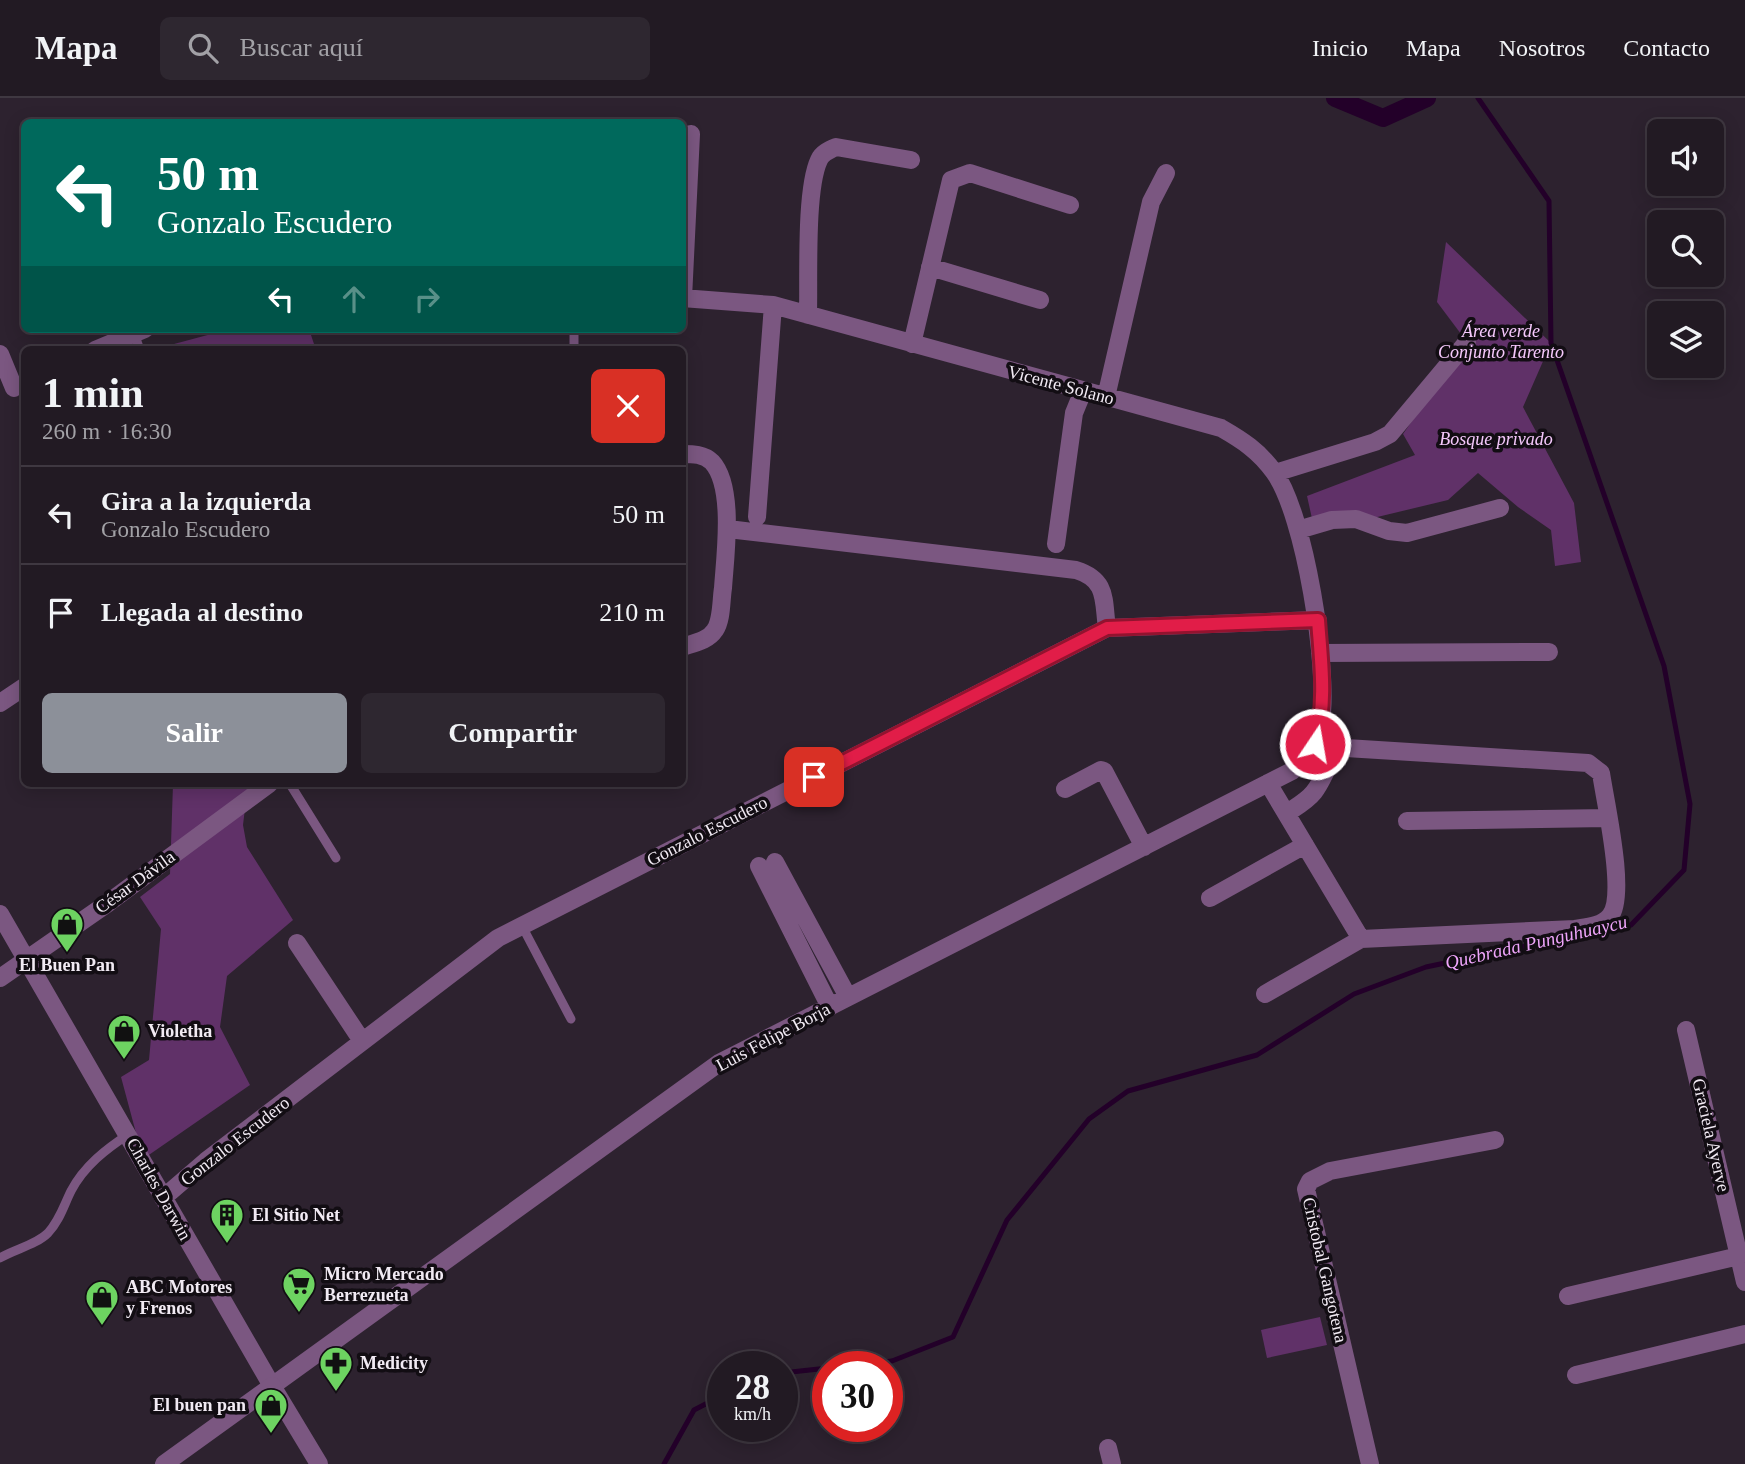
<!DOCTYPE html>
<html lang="es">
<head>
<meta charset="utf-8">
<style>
	body { margin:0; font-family:Georgia,serif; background:#2e2730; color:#f1f3f6; height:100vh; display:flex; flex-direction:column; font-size:26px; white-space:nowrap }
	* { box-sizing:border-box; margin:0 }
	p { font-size:23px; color:#a2a1a6 }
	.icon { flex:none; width:38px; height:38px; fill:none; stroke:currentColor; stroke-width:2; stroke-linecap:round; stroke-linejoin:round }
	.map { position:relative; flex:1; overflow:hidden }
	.panel { position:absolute; left:21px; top:248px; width:665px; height:441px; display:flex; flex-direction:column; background:#221a23; border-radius:10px; box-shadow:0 4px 18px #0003,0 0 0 2px #3f3841 }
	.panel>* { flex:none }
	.banner { position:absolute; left:21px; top:21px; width:665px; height:214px; border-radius:10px; box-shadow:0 4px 18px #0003,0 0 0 2px #3f3841; background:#00695c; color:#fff; overflow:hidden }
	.fabs { position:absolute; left:1647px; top:21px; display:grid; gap:14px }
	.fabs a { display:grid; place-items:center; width:77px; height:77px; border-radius:10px; background:#221a23; box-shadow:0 4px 18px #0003,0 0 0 2px #3f3841; font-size:35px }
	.speed { position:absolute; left:707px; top:1253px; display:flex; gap:14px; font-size:35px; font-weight:700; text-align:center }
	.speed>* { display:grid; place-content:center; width:91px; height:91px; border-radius:50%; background:#221a23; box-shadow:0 4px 18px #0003,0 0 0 2px #3f3841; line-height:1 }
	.speed small { font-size:18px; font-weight:400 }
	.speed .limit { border:10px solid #d22; background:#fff; color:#111 }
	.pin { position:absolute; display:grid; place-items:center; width:60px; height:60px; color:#fff; margin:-30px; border-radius:14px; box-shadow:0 4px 10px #0006 }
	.me { position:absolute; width:77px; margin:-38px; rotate:12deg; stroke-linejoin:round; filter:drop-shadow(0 0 5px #0008) }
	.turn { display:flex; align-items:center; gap:24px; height:147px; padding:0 21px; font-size:32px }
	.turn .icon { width:91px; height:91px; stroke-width:2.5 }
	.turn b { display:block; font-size:49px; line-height:60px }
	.lanes { display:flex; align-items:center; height:66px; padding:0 21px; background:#0003; justify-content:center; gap:35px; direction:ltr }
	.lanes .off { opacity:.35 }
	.round { display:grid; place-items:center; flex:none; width:74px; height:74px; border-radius:10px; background:#2e2730 }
	.overview { display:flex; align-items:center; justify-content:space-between; height:119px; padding:0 21px }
	h1 { font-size:42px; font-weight:600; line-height:52px }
	.button { display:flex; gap:14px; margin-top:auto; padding:14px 21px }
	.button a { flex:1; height:80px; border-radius:10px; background:#8c9099; color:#fff; font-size:28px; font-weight:600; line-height:80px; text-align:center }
	.button a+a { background:#2e2730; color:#f1f3f6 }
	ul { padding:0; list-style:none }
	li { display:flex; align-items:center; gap:21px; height:98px; padding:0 21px; border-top:2px solid #3f3841 }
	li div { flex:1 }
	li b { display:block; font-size:26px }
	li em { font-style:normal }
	header { display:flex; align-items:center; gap:42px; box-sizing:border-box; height:98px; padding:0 35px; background:#221a23; border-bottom:2px solid #3f3841 }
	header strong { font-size:33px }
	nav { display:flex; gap:38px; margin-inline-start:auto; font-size:24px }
	.search { width:490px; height:63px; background:#2e2730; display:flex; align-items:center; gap:18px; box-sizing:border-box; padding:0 24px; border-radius:10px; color:#a2a1a6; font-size:26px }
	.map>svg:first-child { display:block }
</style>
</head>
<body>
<header>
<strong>Mapa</strong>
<div class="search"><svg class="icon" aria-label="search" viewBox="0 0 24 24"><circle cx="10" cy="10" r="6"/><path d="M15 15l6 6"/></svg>Buscar aquí</div>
<nav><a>Inicio</a><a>Mapa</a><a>Nosotros</a><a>Contacto</a></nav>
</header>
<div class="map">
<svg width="1745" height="1366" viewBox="0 0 1745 1366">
	<rect width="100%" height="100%" fill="#2d222f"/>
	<path fill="#603168" d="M1446,144L1551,245L1523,309L1574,405L1581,464L1555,468L1551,432L1518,409L1478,375L1448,402L1315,434L1307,398L1415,357L1403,336L1467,244L1437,204Z
		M230,231H309L316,252H178L174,246Z
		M173,686H248L243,727L247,749L293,822L227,878L220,929L250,987L143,1061L121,979L149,962L161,831L140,799L170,776Z
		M1320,1219L1327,1247L1267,1260L1261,1232Z"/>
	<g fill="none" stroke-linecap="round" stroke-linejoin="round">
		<path stroke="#230029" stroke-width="5" d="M1478,0L1549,103L1551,245L1664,568L1690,706L1684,772L1631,827L1601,833
			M842,1269L892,1263L953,1239L1007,1122L1089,1021L1128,993L1257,957L1354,896L1426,869L1570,839
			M782,1275L828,1270
			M664,1366L694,1312L723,1297"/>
		<path stroke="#230029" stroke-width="18" d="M1335,0L1383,20L1427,0"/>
		<path stroke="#7b5781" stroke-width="9" d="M574,231V252
			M134,235L140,252
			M290,686L336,760
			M522,828L571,921
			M0,1160C15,1151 36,1147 48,1135C60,1122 64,1107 71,1093C84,1068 106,1051 129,1036"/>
		<path stroke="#7b5781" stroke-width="18" d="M930,169L1040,202
			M683,200L691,36
			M808,217C809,181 805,92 819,62C822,55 829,52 836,49L911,62
			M912,246L951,82L970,75L1070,107
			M95,252L145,231
			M0,256L14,290
			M1106,299L1151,104L1166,75
			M682,356C693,356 704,356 712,364C735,389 725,459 723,490C721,502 722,522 715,532C708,543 694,545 682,549
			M1275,375L1375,344L1390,336L1467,244
			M757,419L773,207
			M728,431L1076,472C1108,482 1103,502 1107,530
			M1298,432L1332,422L1356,421L1389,433L1407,435L1500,410
			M1056,446L1074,315L1083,293
			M1320,555L1549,554
			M0,605L24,589
			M1268,685L1361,841
			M1065,691L1101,672L1104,673L1144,749
			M1407,723L1608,720
			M775,764L848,899
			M759,768L830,909
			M1210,800L1305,747
			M0,816L272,1288L719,965L1292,673C1308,659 1318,645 1321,624C1329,571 1305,416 1274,374C1259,353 1242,342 1221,330L773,207L682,200
			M297,845L362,943
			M0,880L108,805L269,686
			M1265,896L1361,841L1575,831C1587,829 1602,828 1610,818C1627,798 1605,703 1601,675L1588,665L1346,650C1326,662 1327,677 1314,694C1307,703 1296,709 1287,715
			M1686,932L1745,1184
			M163,1100L206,1063L498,840L1107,530L1318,522
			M1568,1198L1739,1158
			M1576,1277L1745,1236
			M1108,1350L1112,1366
			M1370,1366L1306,1091L1310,1083L1330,1073L1495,1042"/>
		<path stroke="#7b5781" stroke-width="18" d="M164,1366L272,1288L319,1366"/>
	</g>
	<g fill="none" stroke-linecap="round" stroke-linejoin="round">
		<defs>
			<path id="route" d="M814,679L1107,530L1318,522C1321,564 1327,605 1315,646"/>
		</defs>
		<use href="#route" stroke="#92132f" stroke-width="18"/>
		<use href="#route" stroke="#e11d48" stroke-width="12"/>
	</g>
	<defs>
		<symbol id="shop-pin" viewBox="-11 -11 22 30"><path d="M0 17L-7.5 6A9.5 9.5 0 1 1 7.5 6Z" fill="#6dd361" stroke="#120d13"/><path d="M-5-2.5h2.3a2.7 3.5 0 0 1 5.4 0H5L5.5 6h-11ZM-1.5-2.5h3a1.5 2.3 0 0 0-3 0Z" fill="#111"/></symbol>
		<symbol id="building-pin" viewBox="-11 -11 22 30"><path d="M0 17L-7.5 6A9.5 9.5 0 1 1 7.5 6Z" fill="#6dd361" stroke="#120d13"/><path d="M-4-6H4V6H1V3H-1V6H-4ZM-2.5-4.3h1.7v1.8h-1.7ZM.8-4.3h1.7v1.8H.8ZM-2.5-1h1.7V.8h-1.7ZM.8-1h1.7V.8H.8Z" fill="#111"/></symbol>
		<symbol id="supermarket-pin" viewBox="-11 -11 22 30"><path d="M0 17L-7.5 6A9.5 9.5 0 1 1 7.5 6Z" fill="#6dd361" stroke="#120d13"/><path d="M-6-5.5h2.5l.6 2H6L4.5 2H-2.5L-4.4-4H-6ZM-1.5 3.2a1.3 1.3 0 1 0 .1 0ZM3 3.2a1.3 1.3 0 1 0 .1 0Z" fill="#111"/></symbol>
		<symbol id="pharmacy-pin" viewBox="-11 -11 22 30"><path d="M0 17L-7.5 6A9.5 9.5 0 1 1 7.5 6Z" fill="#6dd361" stroke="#120d13"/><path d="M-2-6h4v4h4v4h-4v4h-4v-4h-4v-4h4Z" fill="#111"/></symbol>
	</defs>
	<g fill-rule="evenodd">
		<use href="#shop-pin" x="48" y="807" width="38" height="52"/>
		<use href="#shop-pin" x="105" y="914" width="38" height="52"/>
		<use href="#building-pin" x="208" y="1098" width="38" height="52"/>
		<use href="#supermarket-pin" x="280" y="1167" width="38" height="52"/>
		<use href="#shop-pin" x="83" y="1180" width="38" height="52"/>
		<use href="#pharmacy-pin" x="317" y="1246" width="38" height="52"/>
		<use href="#shop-pin" x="252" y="1288" width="38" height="52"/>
	</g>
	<g text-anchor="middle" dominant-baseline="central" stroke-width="7" stroke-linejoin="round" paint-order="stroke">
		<g font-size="18" font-style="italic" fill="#f5c8fc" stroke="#120d13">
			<text x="1501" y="233">Área verde<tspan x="1501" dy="21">Conjunto Tarento</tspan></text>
			<text x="1496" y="341">Bosque privado</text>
		</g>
		<g font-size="18" fill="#f1eaf3" stroke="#120d13">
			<text transform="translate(1061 287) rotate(15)">Vicente Solano</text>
			<text transform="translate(707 733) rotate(-27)">Gonzalo Escudero</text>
			<text transform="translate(135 784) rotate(-36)">César Dávila</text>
			<text transform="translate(773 939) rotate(-28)">Luis Felipe Borja</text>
			<text transform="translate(1711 1037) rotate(77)">Graciela Ayerve</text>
			<text transform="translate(235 1043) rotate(-38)">Gonzalo Escudero</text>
			<text transform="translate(159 1091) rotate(61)">Charles Darwin</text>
			<text transform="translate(1325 1172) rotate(77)">Cristobal Gangotena</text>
		</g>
		<g font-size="18" font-weight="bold" fill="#f1eaf3" stroke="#120d13" text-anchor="start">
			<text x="67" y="867" text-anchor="middle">El Buen Pan</text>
			<text x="148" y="933">Violetha</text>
			<text x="252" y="1117">El Sitio Net</text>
			<text x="324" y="1176">Micro Mercado<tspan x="324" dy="21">Berrezueta</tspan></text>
			<text x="126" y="1189">ABC Motores<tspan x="126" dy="21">y Frenos</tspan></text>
			<text x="360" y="1265">Medicity</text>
			<text x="246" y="1307" text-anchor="end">El buen pan</text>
		</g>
		<g font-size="19" font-style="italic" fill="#efa5fb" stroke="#120d13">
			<text transform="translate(1536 844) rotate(-13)">Quebrada Punguhuaycu</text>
		</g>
	</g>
</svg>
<div class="fabs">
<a><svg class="icon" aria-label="sound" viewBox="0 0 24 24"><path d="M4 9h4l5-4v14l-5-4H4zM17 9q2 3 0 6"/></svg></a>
<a><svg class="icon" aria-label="search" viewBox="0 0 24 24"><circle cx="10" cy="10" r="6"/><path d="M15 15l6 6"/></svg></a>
<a><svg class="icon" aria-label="layers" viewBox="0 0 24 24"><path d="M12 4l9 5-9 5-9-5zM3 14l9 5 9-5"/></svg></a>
</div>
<div class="speed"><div>28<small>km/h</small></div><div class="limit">30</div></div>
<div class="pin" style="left:814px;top:679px;background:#d93025"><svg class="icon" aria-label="arrive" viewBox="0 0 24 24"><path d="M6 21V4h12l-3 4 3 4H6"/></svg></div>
<svg class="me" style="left:1315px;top:646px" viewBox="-20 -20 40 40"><circle r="17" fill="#e11d48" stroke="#fff" stroke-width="3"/><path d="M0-11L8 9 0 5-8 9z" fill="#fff"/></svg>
<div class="banner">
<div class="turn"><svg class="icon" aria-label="left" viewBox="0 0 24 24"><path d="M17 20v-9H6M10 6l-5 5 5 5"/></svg><div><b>50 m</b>Gonzalo Escudero</div></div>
<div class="lanes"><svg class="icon" aria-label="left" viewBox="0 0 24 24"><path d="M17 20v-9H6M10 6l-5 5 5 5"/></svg><svg class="icon off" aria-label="ahead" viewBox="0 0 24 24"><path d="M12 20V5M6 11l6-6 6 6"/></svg><svg class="icon off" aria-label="right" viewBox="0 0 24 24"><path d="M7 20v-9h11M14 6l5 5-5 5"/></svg></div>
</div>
<section class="panel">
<div class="overview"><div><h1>1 min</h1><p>260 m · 16:30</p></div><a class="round" style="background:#d93025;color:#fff"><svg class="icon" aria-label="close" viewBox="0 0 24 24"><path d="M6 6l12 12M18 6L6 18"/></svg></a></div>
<ul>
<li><svg class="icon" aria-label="left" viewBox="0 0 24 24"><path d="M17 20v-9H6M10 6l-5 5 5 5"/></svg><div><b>Gira a la izquierda</b><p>Gonzalo Escudero</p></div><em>50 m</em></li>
<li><svg class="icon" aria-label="arrive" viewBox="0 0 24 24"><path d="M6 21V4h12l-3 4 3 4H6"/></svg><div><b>Llegada al destino</b></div><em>210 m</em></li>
</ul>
<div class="button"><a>Salir</a><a>Compartir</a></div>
</section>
</div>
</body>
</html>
